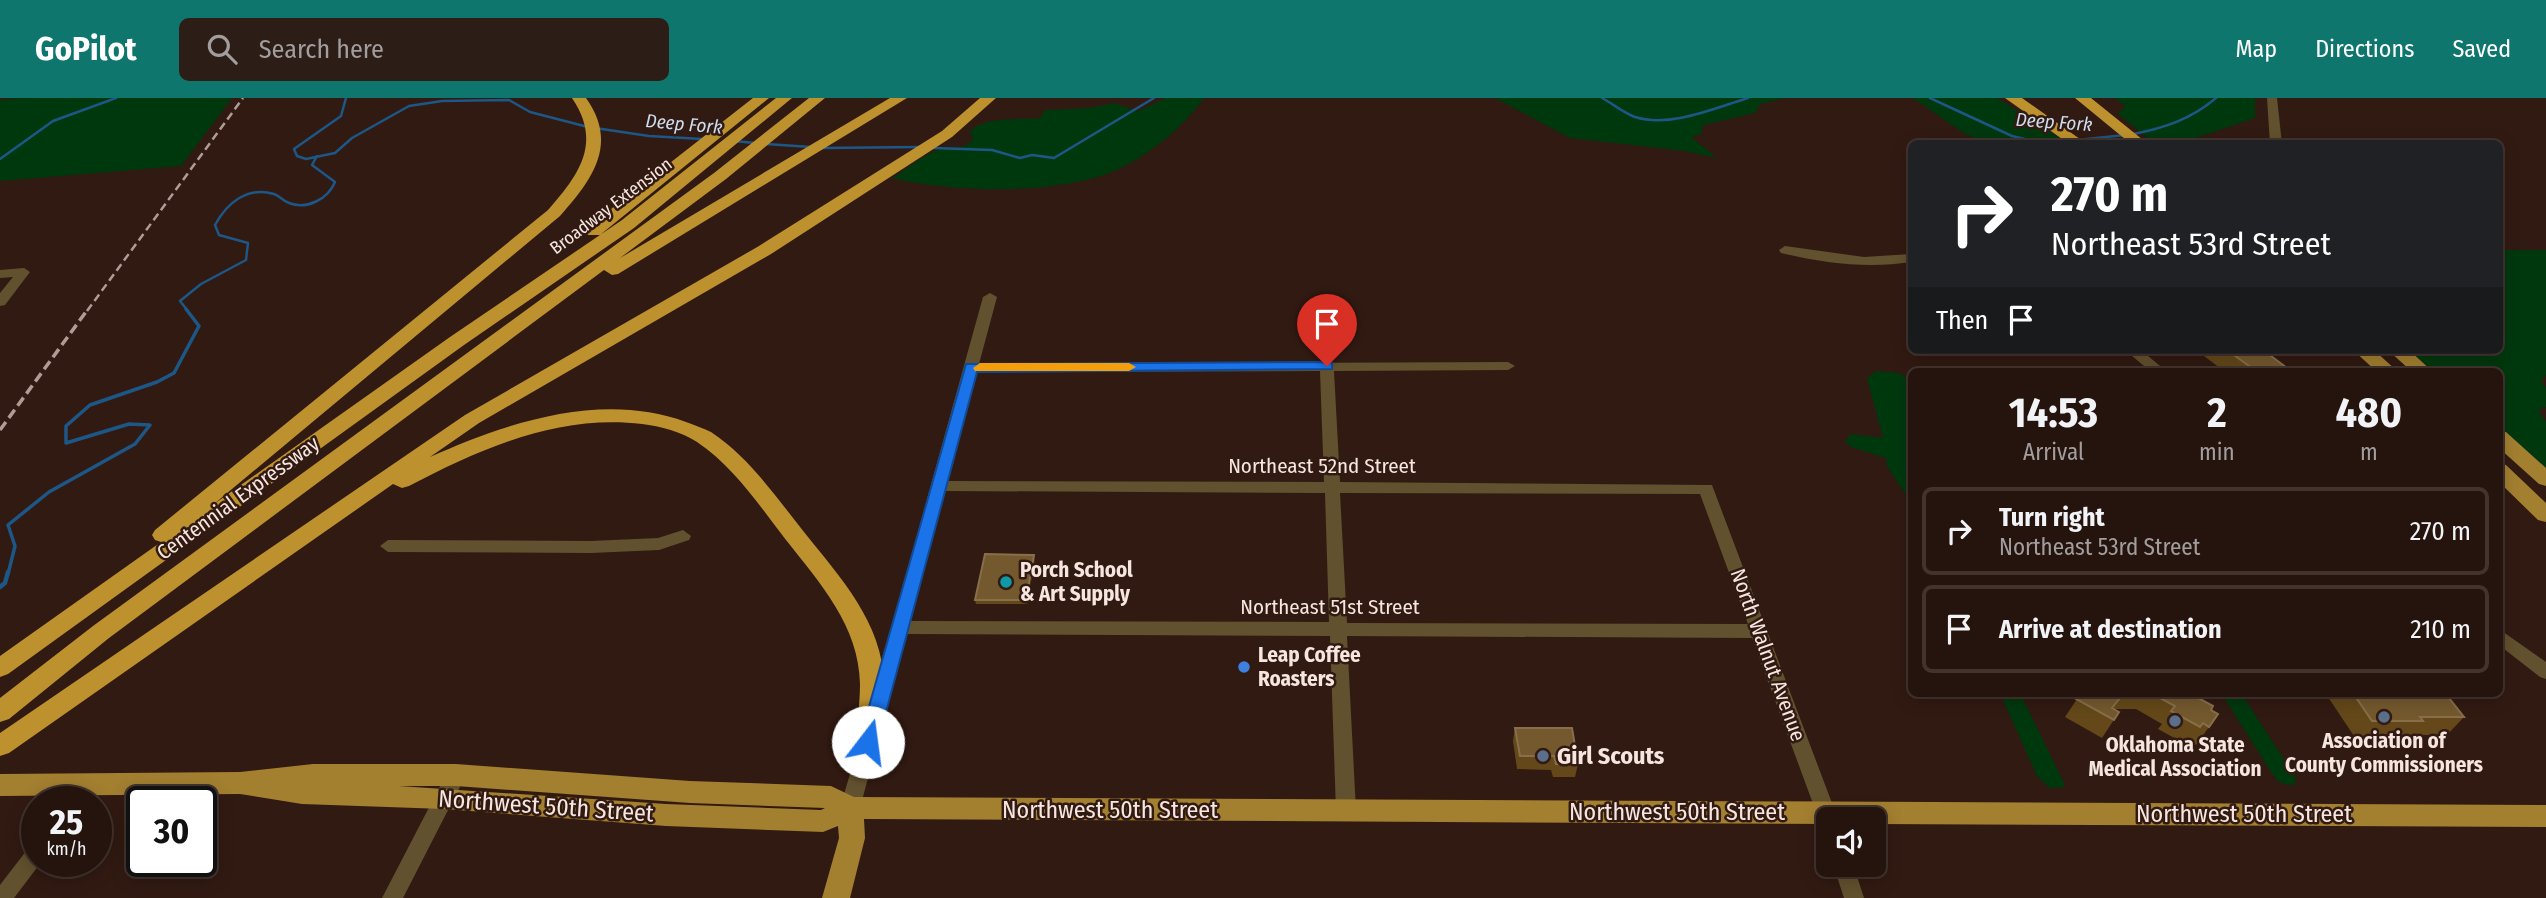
<!DOCTYPE html>
<html lang="en">
<head>
<meta charset="utf-8">
<style>
	body { margin:0; font-family:"Fira Sans Condensed",sans-serif; background:#2d1d17; color:#f1f3f6; height:100vh; display:flex; flex-direction:column; font-size:26px; white-space:nowrap }
	* { box-sizing:border-box; margin:0 }
	p { font-size:23px; color:#a39e9e }
	.icon { flex:none; width:38px; height:38px; fill:none; stroke:currentColor; stroke-width:2; stroke-linecap:round; stroke-linejoin:round }
	.map { position:relative; flex:1; overflow:hidden }
	.side { position:absolute; left:1908px; top:270px; width:595px; height:329px; display:flex; flex-direction:column; background:#25140e; border-radius:10px; box-shadow:0 4px 18px #0003,0 0 0 2px #42332e }
	.side>* { flex:none }
	.top-card { position:absolute; left:1908px; top:42px; width:595px; height:214px; border-radius:10px; box-shadow:0 4px 18px #0003,0 0 0 2px #42332e; background:#202124; color:#fff; overflow:hidden }
	.tools { position:absolute; left:1816px; top:709px; display:grid; gap:14px }
	.tools a { display:grid; place-items:center; width:70px; height:70px; border-radius:10px; background:#25140e; box-shadow:0 4px 18px #0003,0 0 0 2px #42332e; font-size:35px }
	.speed { position:absolute; left:21px; top:688px; display:flex; gap:14px; font-size:35px; font-weight:700; text-align:center }
	.speed>* { display:grid; place-content:center; width:91px; height:91px; border-radius:50%; background:#25140e; box-shadow:0 4px 18px #0003,0 0 0 2px #42332e; line-height:1 }
	.speed small { font-size:18px; font-weight:400 }
	.speed .limit { border:4px solid #111; border-radius:10px; background:#fff; color:#111 }
	.pin { position:absolute; display:grid; place-items:center; width:60px; height:60px; color:#fff; margin:-72px -30px; border-radius:50% 50% 50% 0; rotate:-45deg; box-shadow:0 0 7px #0007 }
	.pin .icon { rotate:45deg }
	.me { position:absolute; width:77px; margin:-38px; rotate:15deg; stroke-linejoin:round; filter:drop-shadow(0 0 5px #0008) }
	.turn { display:flex; align-items:center; gap:24px; height:147px; padding:0 28px; font-size:32px }
	.turn .icon { width:91px; height:91px; stroke-width:2.5 }
	.turn b { display:block; font-size:49px; line-height:60px }
	.then { display:flex; align-items:center; height:66px; padding:0 28px; background:#0003; gap:14px; font-size:26px }
	.eta { display:flex; justify-content:space-evenly; align-items:center; height:119px; text-align:center }
	.eta b { font-size:42px; font-weight:700; line-height:49px }
	ul { padding:0; list-style:none }
	li { display:flex; align-items:center; gap:21px; height:88px; margin:0 14px 10px; padding:0 14px; border:4px solid #42332e; border-radius:10px }
	li div { flex:1 }
	li b { display:block; font-size:26px }
	li em { font-style:normal }
	header { display:flex; align-items:center; gap:42px; box-sizing:border-box; height:98px; padding:0 35px; background:#0f766e; color:#fff }
	header strong { font-size:33px }
	nav { display:flex; gap:38px; margin-inline-start:auto; font-size:24px }
	.search { width:490px; height:63px; background:#2d1d17; display:flex; align-items:center; gap:18px; box-sizing:border-box; padding:0 24px; border-radius:10px; color:#a39e9e; font-size:26px }
	.map>svg:first-child { display:block }
</style>
</head>
<body>
<header>
<strong>GoPilot</strong>
<div class="search"><svg class="icon" aria-label="search" viewBox="0 0 24 24"><circle cx="10" cy="10" r="6"/><path d="M15 15l6 6"/></svg>Search here</div>
<nav><a>Map</a><a>Directions</a><a>Saved</a></nav>
</header>
<div class="map">
<svg width="2546" height="800" viewBox="0 0 2546 800">
	<rect width="100%" height="100%" fill="#311a12"/>
	<path fill="#00380e" d="M20,0H232L181,68L0,83V2Z
		M1166,0H1204C1185,27 1153,54 1123,69C1066,98 953,95 892,80C907,71 924,56 940,51C953,46 967,55 973,38L969,34C983,18 1020,22 1040,20L1045,12L1090,10L1114,5L1138,13Z
		M1495,0H1785L1760,6L1756,14L1746,17L1703,27L1701,36L1691,39L1717,60L1685,53L1570,40Z
		M1913,0H1997L2068,45H1989L1965,36Z
		M2115,0H2255V20L2187,43L2190,45H2154L2118,16L2125,8Z
		M2499,152H2546V277L2541,283L2546,290V309L2538,312L2546,324V370L2499,328V273H2433L2407,252H2499Z
		M1877,273L1899,275L1911,282V405L1887,368L1886,360L1851,349L1845,343L1851,336L1883,340L1867,280Z
		M2000,595H2020L2064,685V689L2050,690L2037,678Z
		M2221,595H2241L2296,680L2294,688L2279,684L2273,677Z"/>
	<g fill="none" stroke-linecap="round" stroke-linejoin="round">
		<path stroke="#1c5787" stroke-width="2.5" d="M346,0L341,18L294,51L297,58L306,61L335,55L352,40L409,8L442,3L509,2L530,14L588,29
			M1602,0C1613,6 1624,15 1635,19C1670,30 1715,10 1748,0
			M1930,0L2012,38L2029,42H2066
			M595,30L649,38L702,41
			M2133,36C2165,30 2191,21 2216,0
			M2077,42L2125,37
			M734,43L755,45
			M766,46L811,49
			M822,50L919,49
			M934,50L992,52L1020,60L1032,57L1054,60L1154,0
			M0,61L53,23L116,0
			M188,213L180,203L201,186L246,162L248,145L219,137L215,127C227,105 247,88 274,96C280,98 283,103 289,105C307,112 328,101 335,84L312,67L317,58"/>
		<path stroke="#1c5787" stroke-width="3.5" d="M8,476L15,448L8,427L49,394L135,346L150,327L129,326L66,345V328L90,307L157,284L174,275L199,228L186,211"/>
		<path stroke="#1c5787" stroke-width="4.5" d="M0,489L5,485L8,474"/>
		<path fill="#62512e" fill-rule="evenodd" d="M2267,0H2277L2282,46H2270Z
			M1785,148L1864,159L1911,156V164C1868,171 1823,165 1781,155L1779,152Z
			M24,170L30,174L5,207L0,208V195L13,179L0,180V172Z
			M990,195L997,199L979,266L1508,264L1515,268L1508,272L1334,273L1340,384L1712,387L1838,721H1829V730L1822,728L1819,722L1752,540L1347,538L1356,713L1353,719L1346,721L1339,719L1336,713L1330,538L907,536L888,607L885,612L879,614L873,612L870,607L983,199ZM1320,273L1324,384L948,383L977,274ZM945,393L1325,395L1329,524L911,523ZM1340,395L1700,396L1748,526L1347,525Z
			M2125,252H2141L2166,273H2150Z
			M683,432L691,438L689,442L659,452L591,455L388,454L380,448L388,442L591,443L658,440Z
			M2499,531L2546,564V581L2540,579L2499,547Z
			M871,627L878,630L880,635L860,710L857,716L850,718L843,716L840,710L862,635L864,630Z
			M456,669L463,671L466,677L403,800H382L449,671Z
			M88,679L95,681L98,687L87,704H66L81,681Z
			M37,745V763H42L14,800H0V787L30,748Z
			M1833,766H1853L1864,800H1844Z"/>
		<path fill="#a37f30" fill-rule="evenodd" d="M2353,252H2374L2397,273H2376Z
			M2388,252H2409L2432,273H2411Z
			M2499,333L2506,334L2546,370V388L2539,386L2499,350Z
			M2499,365L2506,367L2546,405V424L2538,422L2499,384Z
			M313,666H456L690,683L831,688L854,699L2546,707V729L1874,726V721H1829V726L864,721L865,740L850,800H822L839,740L838,728L823,734L666,728L444,711L302,706L240,696L0,698V676L240,674ZM399,688H456L690,705L825,710L821,712L666,706Z"/>
		<path fill="#bd912e" fill-rule="evenodd" d="M572,0H586C619,46 592,82 560,118L214,406L450,239L622,122L776,0H792L634,130L464,247L8,576L0,579V558L161,444L155,442L152,437L155,432L548,112C580,76 602,44 572,0Z
			M753,0H769L600,137H588L586,133L588,129Z
			M809,0H825L726,81L620,160L890,0H907L618,176L612,177L604,172L109,540L9,621L0,624V600L93,528L714,75Z
			M980,0H996L952,39L771,156L479,325L430,359C508,324 602,293 686,324C694,327 703,330 711,334C749,359 776,399 804,434C840,479 883,525 884,586C884,605 882,625 880,644L877,651L868,654L859,651L856,644C857,625 860,605 860,586C859,528 820,485 786,442C759,407 734,369 697,344C682,334 660,328 642,326C559,316 481,350 409,388L402,390L393,386L9,655L0,658V635L465,317L759,148L942,33Z
			M2005,0H2022L2087,46H2069Z
			M2075,0H2091L2148,46H2131Z"/>
		<path stroke="#b09c96" stroke-width="2.5" stroke-dasharray="8 4.5" stroke-linecap="butt" d="M87,213L243,0"/>
		<path stroke="#b09c96" stroke-width="3.5" stroke-dasharray="10 5" stroke-linecap="butt" d="M0,332L88,211"/>
	</g>
	<path fill="#644819" d="M2196,252H2263L2291,273H2224Z
		M1035,461L1027,506H976L975,502Z
		M2081,595H2189L2211,612L2209,629L2196,647L2190,643L2187,647L2158,631L2162,626L2136,611H2115L2119,614L2102,640L2065,619Z
		M2331,595H2445L2464,619L2447,637H2410L2406,641H2356L2328,599Z
		M1515,630L1578,666L1575,679H1553L1551,672L1517,671L1513,643Z"/>
	<path fill="#492e0d" d="M1034,457L1035,461L1027,506L1026,502Z"/>
	<path fill="#74592e" stroke="#886f4a" stroke-width="2" d="M2227,252H2263L2291,273H2256Z
		M985,456L1034,457L1026,502H975Z
		M2081,595H2124L2112,610L2119,614L2114,622L2076,601Z
		M2151,595H2189L2213,608L2211,612L2218,616L2209,629L2203,625L2200,629L2171,613L2175,608Z
		M2353,595H2445L2464,619H2420L2423,623H2372Z
		M1515,630H1572L1578,666H1556L1554,658H1520Z"/>
	<path fill="#1a73e8" stroke="#114b97" stroke-width="2" d="M1327,264L1332,265V271L977,274L878,644L875,650L868,652L862,650L859,644L966,266Z"/>
	<path fill="#f59e0b" d="M980,265H1129L1136,269L1129,273H975L973,270Z"/>
	<circle fill="#0f9aa8" stroke="#311a12" stroke-width="2.5" cx="1006" cy="484" r="7"/>
	<circle fill="#3f7fe0" stroke="#311a12" stroke-width="2.5" cx="1244" cy="569" r="7"/>
	<g fill="#5c6f8a" stroke="#311a12" stroke-width="2.5">
		<circle cx="2384" cy="619" r="7"/>
		<circle cx="2175" cy="623" r="7"/>
		<circle cx="1543" cy="658" r="7"/>
	</g>
	<g text-anchor="middle" dominant-baseline="central" stroke-width="5" stroke-linejoin="round" paint-order="stroke">
		<g font-size="18" fill="#f7e6e0" stroke="#311a12">
			<text transform="translate(611 108) rotate(-37)">Broadway Extension</text>
		</g>
		<g font-size="19" font-style="italic" fill="#ccddef" stroke="#311a12">
			<text transform="translate(2054 24) rotate(4)">Deep Fork</text>
			<text transform="translate(684 26) rotate(5)">Deep Fork</text>
		</g>
		<g font-size="21" fill="#f7e6e0" stroke="#311a12">
			<text x="1322" y="368">Northeast 52nd Street</text>
			<text transform="translate(238 400) rotate(-36)">Centennial Expressway</text>
			<text x="1330" y="509">Northeast 51st Street</text>
			<text transform="translate(1768 557) rotate(70)">North Walnut Avenue</text>
		</g>
		<g font-size="21" font-weight="bold" fill="#f7e6e0" stroke="#311a12" text-anchor="start">
			<text x="1020" y="472">Porch School<tspan x="1020" dy="24">&amp; Art Supply</tspan></text>
			<text x="1258" y="557">Leap Coffee<tspan x="1258" dy="24">Roasters</tspan></text>
			<text x="2384" y="643" text-anchor="middle">Association of<tspan x="2384" dy="24">County Commissioners</tspan></text>
			<text x="2175" y="647" text-anchor="middle">Oklahoma State<tspan x="2175" dy="24">Medical Association</tspan></text>
		</g>
		<g font-size="24" font-weight="bold" fill="#f7e6e0" stroke="#311a12" text-anchor="start">
			<text x="1557" y="658">Girl Scouts</text>
		</g>
		<g font-size="24" fill="#f7e6e0" stroke="#311a12">
			<text transform="translate(546 708) rotate(4)">Northwest 50th Street</text>
			<text x="1110" y="712">Northwest 50th Street</text>
			<text x="1677" y="714">Northwest 50th Street</text>
			<text x="2244" y="716">Northwest 50th Street</text>
		</g>
	</g>
</svg>
<div class="tools">
<a><svg class="icon" aria-label="sound" viewBox="0 0 24 24"><path d="M4 9h4l5-4v14l-5-4H4zM17 9q2 3 0 6"/></svg></a>
</div>
<div class="speed"><div>25<small>km/h</small></div><div class="limit">30</div></div>
<div class="pin" style="left:1327px;top:268px;background:#d93025"><svg class="icon" aria-label="arrive" viewBox="0 0 24 24"><path d="M6 21V4h12l-3 4 3 4H6"/></svg></div>
<svg class="me" style="left:868px;top:644px" viewBox="-20 -20 40 40"><circle r="19" fill="#fff"/><path d="M0-13L10 11 0 6-10 11z" fill="#1a73e8"/></svg>
<div class="top-card">
<div class="turn"><svg class="icon" aria-label="right" viewBox="0 0 24 24"><path d="M7 20v-9h11M14 6l5 5-5 5"/></svg><div><b>270 m</b>Northeast 53rd Street</div></div>
<div class="then">Then<svg class="icon" aria-label="arrive" viewBox="0 0 24 24"><path d="M6 21V4h12l-3 4 3 4H6"/></svg></div>
</div>
<section class="side">
<div class="eta">
<div><b>14:53</b><p>Arrival</p></div>
<div><b>2</b><p>min</p></div>
<div><b>480</b><p>m</p></div>
</div>
<ul>
<li><svg class="icon" aria-label="right" viewBox="0 0 24 24"><path d="M7 20v-9h11M14 6l5 5-5 5"/></svg><div><b>Turn right</b><p>Northeast 53rd Street</p></div><em>270 m</em></li>
<li><svg class="icon" aria-label="arrive" viewBox="0 0 24 24"><path d="M6 21V4h12l-3 4 3 4H6"/></svg><div><b>Arrive at destination</b></div><em>210 m</em></li>
</ul>
</section>
</div>
</body>
</html>
